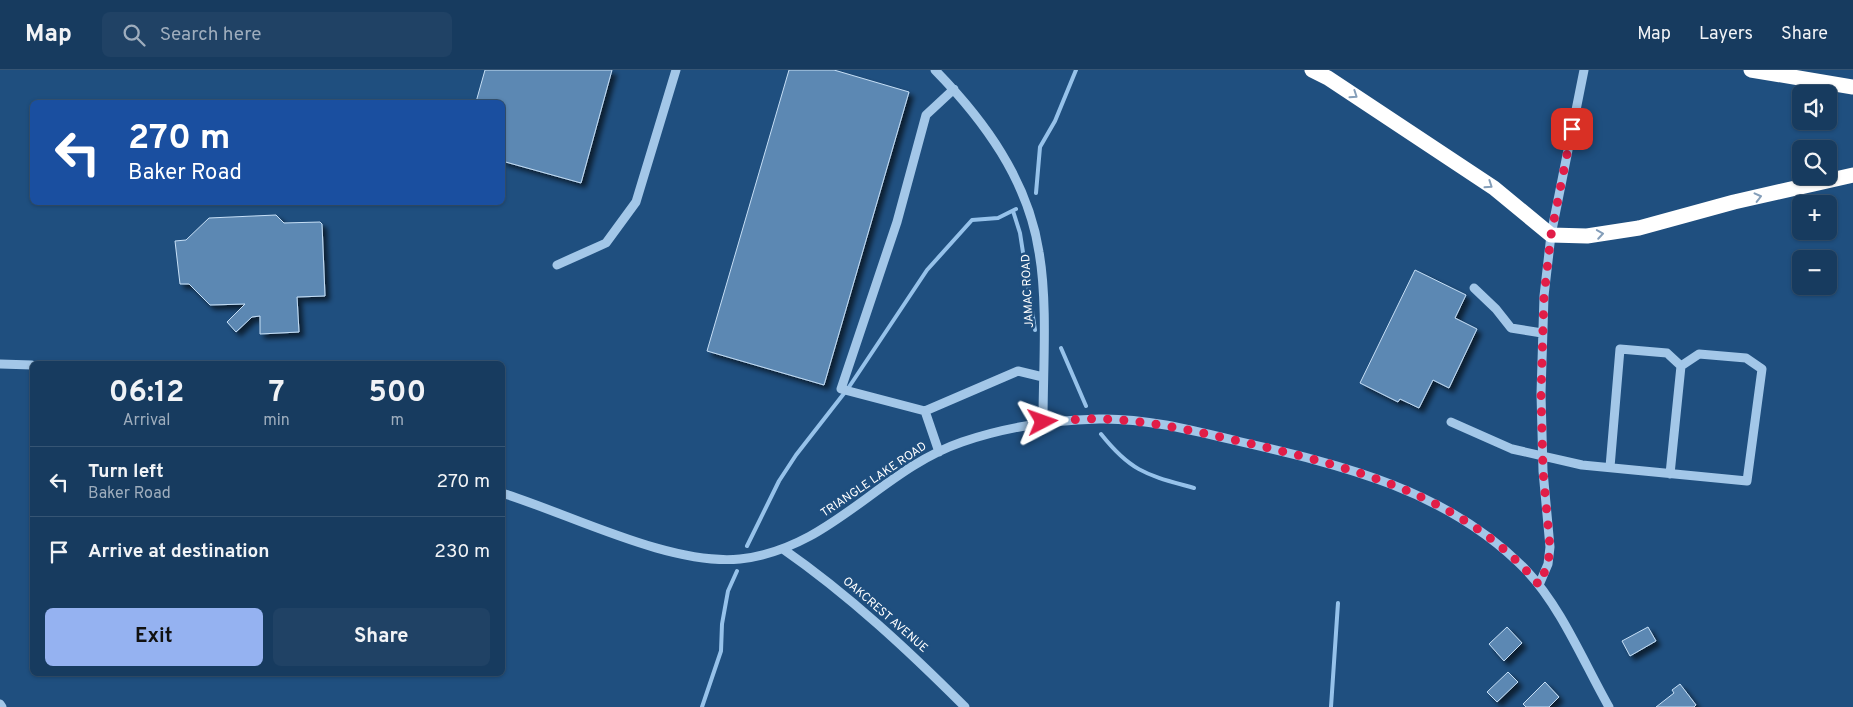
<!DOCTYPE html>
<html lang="en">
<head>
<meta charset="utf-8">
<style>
	body { margin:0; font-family:Overpass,sans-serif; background:#204265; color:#f1f3f6; height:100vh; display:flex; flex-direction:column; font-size:19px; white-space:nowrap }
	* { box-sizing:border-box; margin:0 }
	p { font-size:16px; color:#9eadbd }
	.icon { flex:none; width:28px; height:28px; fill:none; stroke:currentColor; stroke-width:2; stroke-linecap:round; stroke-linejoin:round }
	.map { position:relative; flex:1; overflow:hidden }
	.panel { position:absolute; left:30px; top:291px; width:475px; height:315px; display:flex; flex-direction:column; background:#173b5f; border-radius:8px; box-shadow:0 1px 4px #0004,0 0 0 1px #365574 }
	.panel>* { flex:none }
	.guide { position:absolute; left:30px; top:30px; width:475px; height:105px; border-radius:8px; box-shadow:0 1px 4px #0004,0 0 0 1px #365574; background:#1a4fa0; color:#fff; overflow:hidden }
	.controls { position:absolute; left:1792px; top:15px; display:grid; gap:10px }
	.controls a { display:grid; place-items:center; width:45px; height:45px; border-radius:8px; background:#173b5f; box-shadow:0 1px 4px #0004,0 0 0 1px #365574; font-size:25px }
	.pin { position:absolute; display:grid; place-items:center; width:42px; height:42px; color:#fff; margin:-21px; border-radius:10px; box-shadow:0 2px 8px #0006 }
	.me { position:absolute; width:55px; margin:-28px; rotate:86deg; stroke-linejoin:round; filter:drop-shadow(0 0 4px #0008) }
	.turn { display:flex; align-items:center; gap:18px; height:105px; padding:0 15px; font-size:22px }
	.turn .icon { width:65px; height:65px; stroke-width:2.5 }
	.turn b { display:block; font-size:35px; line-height:42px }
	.eta { display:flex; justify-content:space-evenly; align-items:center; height:85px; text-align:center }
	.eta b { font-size:30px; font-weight:700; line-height:35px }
	.button { display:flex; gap:10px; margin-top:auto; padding:10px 15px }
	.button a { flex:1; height:58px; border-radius:8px; background:#95b2f1; color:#111; font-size:20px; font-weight:700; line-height:58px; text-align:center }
	.button a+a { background:#204265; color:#f1f3f6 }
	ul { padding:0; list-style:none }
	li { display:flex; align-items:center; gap:15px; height:70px; padding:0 15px; border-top:1px solid #365574 }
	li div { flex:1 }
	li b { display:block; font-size:19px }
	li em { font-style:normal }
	header { display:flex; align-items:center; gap:30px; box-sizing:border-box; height:70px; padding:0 25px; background:#173b5f; border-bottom:1px solid #365574 }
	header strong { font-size:24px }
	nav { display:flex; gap:28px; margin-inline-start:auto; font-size:18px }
	.search { width:350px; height:45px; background:#204265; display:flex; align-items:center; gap:12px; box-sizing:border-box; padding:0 18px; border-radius:8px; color:#9eadbd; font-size:19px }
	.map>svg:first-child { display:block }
</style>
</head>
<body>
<header>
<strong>Map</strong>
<div class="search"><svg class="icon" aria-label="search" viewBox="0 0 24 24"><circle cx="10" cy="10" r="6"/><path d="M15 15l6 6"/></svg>Search here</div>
<nav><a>Map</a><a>Layers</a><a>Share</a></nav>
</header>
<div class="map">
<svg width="1853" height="637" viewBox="0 0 1853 637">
	<defs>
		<filter id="shadow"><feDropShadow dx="4.5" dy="4.5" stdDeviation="2.5" flood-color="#0009"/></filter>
	</defs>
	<rect width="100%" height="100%" fill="#1f4f7f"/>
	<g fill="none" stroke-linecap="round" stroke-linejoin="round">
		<path stroke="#96c2ea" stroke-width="4" d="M1036,123L1040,77L1055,51L1076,0
			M1013,141L1020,163L1035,260
			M1061,278L1086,336
			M1101,364C1132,403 1148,405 1194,418
			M747,476L779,411L796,385L849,317L927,200L972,150L998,148L1016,139
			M702,637L721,581L722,554L728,521L737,501
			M1331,637L1338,533"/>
	</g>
	<path fill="#5c88b3" stroke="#c6dff6" filter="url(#shadow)" d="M485,0H612L581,113L502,91V32H476Z
		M789,0H834L909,22L824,315L707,281Z
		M276,145L284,153L320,152L322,154L325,226L297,227L299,262L260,264V246L252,247L236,262L227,252L245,234L210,235L189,214H180L175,171L186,170L209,148Z
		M1415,200L1466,225L1455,248L1477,259L1449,318L1433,310L1419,338L1400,329L1398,332L1360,313Z
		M1507,557L1522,573L1504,591L1489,574Z
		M1648,557L1656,571L1630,586L1622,571Z
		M1508,602L1518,612L1497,632L1487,622Z
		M1545,612L1559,627L1549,637H1526L1523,634Z
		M1680,614L1696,635L1694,637H1656L1674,623L1672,620Z"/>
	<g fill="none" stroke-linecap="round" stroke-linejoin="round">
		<path stroke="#a3c7e8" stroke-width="9" d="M935,0C984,50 1028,110 1039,182C1048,233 1043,299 1043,352
			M557,195L606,173L636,132L676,0
			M1474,218L1496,239L1511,258L1542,263
			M0,294L32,295
			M925,341L841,319L897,152L926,45L954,19
			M1451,352L1512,379L1582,395L1747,411L1762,299L1746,288L1699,284L1681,296L1670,404
			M939,382L925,341L1018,301L1043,307
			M1610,397L1620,279L1667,283L1681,296
			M502,423C570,444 670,496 740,489C831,479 880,400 962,372C1006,357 1053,350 1099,349C1145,348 1192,360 1237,371C1342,395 1449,420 1527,501C1561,537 1584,593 1609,637
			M783,479C849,525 908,580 965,637
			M1539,515L1548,494L1550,477L1543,401L1541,324L1544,226L1551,165L1584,0
			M0,634L2,637"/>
		<path stroke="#fff" stroke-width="15" d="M1312,0L1328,8L1494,118L1551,165L1587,166L1639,158L1734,132L1853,105
			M1751,0L1853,17"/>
	</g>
	<defs><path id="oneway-chevron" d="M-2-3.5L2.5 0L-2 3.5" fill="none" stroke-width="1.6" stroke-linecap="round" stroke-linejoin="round" transform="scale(1.25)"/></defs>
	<g stroke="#849eb9">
		<use href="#oneway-chevron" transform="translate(1354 25) rotate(34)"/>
		<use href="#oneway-chevron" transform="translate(1489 115) rotate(34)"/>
		<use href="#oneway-chevron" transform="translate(1758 127) rotate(-14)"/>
		<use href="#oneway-chevron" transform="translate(1600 164) rotate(-9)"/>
	</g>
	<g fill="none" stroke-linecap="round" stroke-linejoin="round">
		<path stroke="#e11d48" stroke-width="9" stroke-dasharray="0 16.2" d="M1043,352C1063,351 1084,348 1104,349C1154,351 1203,363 1252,374C1358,399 1467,428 1539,515L1548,494L1550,477L1543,401L1541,324L1544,226L1551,165L1572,59"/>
	</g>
	<g text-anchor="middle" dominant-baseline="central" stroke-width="5" stroke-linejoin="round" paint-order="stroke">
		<g font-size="12" fill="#fff" stroke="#1f4f7f">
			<text transform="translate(1028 221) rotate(-93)">JAMAC ROAD</text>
			<text transform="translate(874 410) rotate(-34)">TRIANGLE LAKE ROAD</text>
			<text transform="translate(885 545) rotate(41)">OAKCREST AVENUE</text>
		</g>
	</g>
</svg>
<div class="controls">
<a><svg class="icon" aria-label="sound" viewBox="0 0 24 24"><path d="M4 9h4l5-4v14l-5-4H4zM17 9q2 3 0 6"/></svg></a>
<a><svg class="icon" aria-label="search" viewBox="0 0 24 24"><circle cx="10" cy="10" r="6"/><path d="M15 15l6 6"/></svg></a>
<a>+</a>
<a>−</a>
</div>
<div class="pin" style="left:1572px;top:59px;background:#d93025"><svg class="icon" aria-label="arrive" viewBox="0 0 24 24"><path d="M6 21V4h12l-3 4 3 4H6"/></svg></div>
<svg class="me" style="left:1043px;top:352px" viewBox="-20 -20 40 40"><path d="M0-17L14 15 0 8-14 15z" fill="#e11d48" stroke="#fff" stroke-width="4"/></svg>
<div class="guide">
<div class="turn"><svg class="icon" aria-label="left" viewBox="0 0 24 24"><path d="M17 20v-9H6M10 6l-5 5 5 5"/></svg><div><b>270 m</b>Baker Road</div></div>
</div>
<section class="panel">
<div class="eta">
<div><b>06:12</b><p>Arrival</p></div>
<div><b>7</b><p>min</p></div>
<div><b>500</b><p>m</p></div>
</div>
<ul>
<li><svg class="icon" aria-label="left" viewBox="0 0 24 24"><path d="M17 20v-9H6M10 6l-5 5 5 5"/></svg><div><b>Turn left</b><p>Baker Road</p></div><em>270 m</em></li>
<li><svg class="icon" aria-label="arrive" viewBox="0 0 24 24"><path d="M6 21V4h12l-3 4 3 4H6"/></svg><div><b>Arrive at destination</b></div><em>230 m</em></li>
</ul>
<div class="button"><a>Exit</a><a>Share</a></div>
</section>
</div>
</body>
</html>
